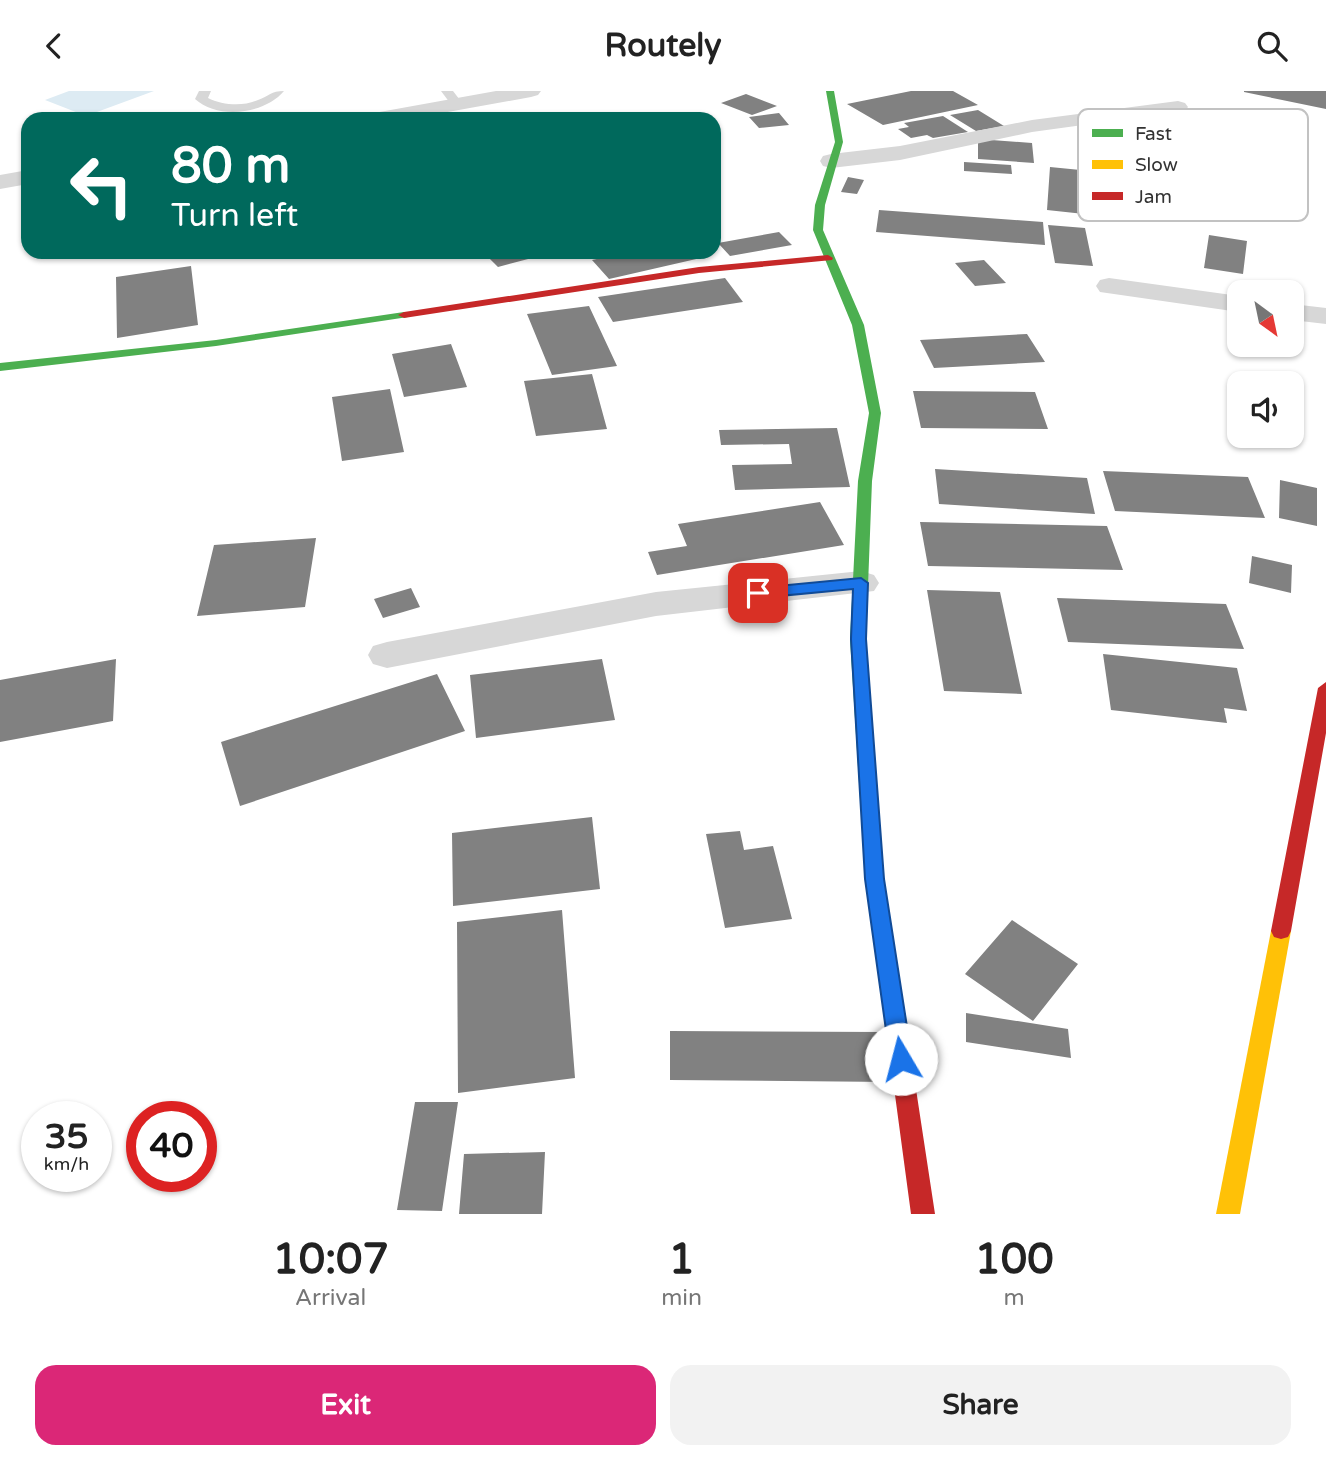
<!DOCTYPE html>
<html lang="en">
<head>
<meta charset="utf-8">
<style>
	body { margin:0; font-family:"Varela Round",sans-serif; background:#f2f2f2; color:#222; height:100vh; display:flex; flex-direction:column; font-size:26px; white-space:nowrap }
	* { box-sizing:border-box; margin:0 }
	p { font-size:23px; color:#767676 }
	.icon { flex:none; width:38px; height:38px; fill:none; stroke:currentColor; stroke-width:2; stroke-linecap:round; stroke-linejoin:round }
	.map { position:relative; height:1123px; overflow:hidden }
	.panel { display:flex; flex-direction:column; background:#fff; flex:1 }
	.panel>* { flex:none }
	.hud { position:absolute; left:21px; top:21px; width:700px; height:147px; border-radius:21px; box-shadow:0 2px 5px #0004; background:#00695c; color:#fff; overflow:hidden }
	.needle { width:46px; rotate:147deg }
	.controls { position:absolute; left:1227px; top:189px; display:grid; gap:14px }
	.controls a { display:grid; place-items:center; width:77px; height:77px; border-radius:14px; background:#fff; box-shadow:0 2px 5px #0004; font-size:35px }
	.speed { position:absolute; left:21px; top:1010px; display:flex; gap:14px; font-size:35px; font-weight:700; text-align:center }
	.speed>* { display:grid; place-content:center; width:91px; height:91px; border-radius:50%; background:#fff; box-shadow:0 2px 5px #0004; line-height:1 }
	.speed small { font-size:18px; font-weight:400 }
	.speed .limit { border:10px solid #d22; background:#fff; color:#111 }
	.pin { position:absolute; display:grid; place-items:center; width:60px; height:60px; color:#fff; margin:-30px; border-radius:14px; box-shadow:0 4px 10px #0006 }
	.me { position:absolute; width:77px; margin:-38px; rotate:352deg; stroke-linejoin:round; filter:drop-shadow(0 0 5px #0008) }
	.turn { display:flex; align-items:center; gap:24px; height:147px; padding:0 35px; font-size:32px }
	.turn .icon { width:91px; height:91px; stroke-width:2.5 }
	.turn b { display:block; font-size:49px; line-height:60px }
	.eta { display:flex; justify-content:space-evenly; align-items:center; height:119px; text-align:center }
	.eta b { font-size:42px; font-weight:700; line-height:49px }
	.button { display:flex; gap:14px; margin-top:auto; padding:14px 35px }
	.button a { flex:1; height:80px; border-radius:21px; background:#db2777; color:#fff; font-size:28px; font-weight:700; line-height:80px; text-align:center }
	.button a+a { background:#f2f2f2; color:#222 }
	header { display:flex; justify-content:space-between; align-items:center; height:91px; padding:0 35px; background:#fff; font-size:32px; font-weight:700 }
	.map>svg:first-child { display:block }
</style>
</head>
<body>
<header><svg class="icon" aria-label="back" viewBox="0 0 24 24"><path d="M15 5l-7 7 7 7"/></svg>Routely<svg class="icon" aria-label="search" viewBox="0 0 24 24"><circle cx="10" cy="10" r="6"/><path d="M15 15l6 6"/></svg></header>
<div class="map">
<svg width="1326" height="1123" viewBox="0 0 1326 1123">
	<rect width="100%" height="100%" fill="#fff"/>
	<path fill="#ddebf3" d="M69,0H154L86,25L45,9Z"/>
	<path fill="#818181" d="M911,0H953L978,14L883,34L847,13Z
		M1244,0H1326V18L1244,1Z
		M746,3L777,15L752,24L721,12Z
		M978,19L1004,35L976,40L950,24Z
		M779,22L789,34L759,37L749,26Z
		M943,25L968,41L933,47L927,44L911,47L898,38L909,36L904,32Z
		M978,48L1032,52L1034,72L978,68Z
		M964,71L1011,74L1012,83L964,80Z
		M1050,76L1111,82L1112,126L1047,119Z
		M848,86L864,89L857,103L841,101Z
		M879,119L1043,131L1045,154L876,141Z
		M1048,134L1085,137L1093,175L1055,172Z
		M779,141L792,154L730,165L718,152Z
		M1209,144L1247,150L1243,183L1204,177Z
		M483,161H551V162L498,176Z
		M630,161H699L705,166L609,188L592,169Z
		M984,169L1006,192L975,195L955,172Z
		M191,175L198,234L117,247L116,186Z
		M725,187L743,211L613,231L598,206Z
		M589,215L617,275L552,284L527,223Z
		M1027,243L1045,271L934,277L920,249Z
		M451,253L467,296L404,306L392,263Z
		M592,283L607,338L536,345L524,290Z
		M390,298L404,361L342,370L332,306Z
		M913,300L1035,301L1048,338L921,337Z
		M837,337L850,396L735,399L732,374L792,373L789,353L721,354L719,339Z
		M935,378L1087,387L1095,423L939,413Z
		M1103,380L1248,386L1265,427L1115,420Z
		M1280,389L1317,397V435L1279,427Z
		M820,411L844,454L657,484L648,461L687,455L678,433Z
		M920,431L1107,435L1123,479L928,475Z
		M316,447L305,516L197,525L214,454Z
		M1252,465L1292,474L1291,502L1249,492Z
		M411,497L420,516L383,527L374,508Z
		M927,499L1000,501L1022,603L944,600Z
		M1057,507L1226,513L1244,558L1068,551Z
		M1103,563L1237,577L1247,620L1224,617L1227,632L1111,619Z
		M116,568L113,630L0,651V589Z
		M602,568L615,629L476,647L470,584Z
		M437,583L465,640L240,715L221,651Z
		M592,726L600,798L453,815L452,742Z
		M740,740L744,759L773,755L792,828L725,837L706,743Z
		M562,819L575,987L458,1002L457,831Z
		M1012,829L1078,873L1033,930L965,883Z
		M966,922L1068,938L1071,967L966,951Z
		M670,940L883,941L890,991L670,989Z
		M415,1011H458L442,1120L397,1119Z
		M545,1061L542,1123H459L464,1063Z"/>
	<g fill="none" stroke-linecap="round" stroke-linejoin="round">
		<path fill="#d7d7d7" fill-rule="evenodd" d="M199,0H211L208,7C222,14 243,16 258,9C269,5 271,0 284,0C265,23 218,29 195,8Z
			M441,0H453L463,13L453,16Z"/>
		<path fill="#d7d7d7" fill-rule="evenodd" d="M496,0H541L538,4L531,6L409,28H363L366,23L374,22Z
			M1178,10L1185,12L1188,16L1185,20L1032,41L900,69L831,77L823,75L820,70L823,65L831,63L900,55L1032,29Z
			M28,79V93L0,98V84Z
			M1109,187L1239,205V221L1100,201L1096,195L1100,189Z
			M1292,213L1326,217V233L1292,229Z
			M861,480L874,484L879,492L874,500L656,525L387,577L373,573L368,564L373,555L387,551L656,501Z"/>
		<path fill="#4caf50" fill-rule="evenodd" d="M826,0H834L843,51L825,114L823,139L864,234L881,322L872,390L866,548L878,708L875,713L869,715L863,713L860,708L850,548L858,390L869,322L852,234L813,139L815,114L835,51Z
			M404,221L408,222V226L216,255L0,280V272L216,249Z"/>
		<path fill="#ffc107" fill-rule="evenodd" d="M1281,832L1288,834L1291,840L1240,1123H1216L1271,840L1274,834Z"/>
		<path fill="#c62828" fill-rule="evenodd" d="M828,164L833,167L832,169L699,182L404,227L398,224L404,221L699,176Z
			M1326,591V642L1291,840L1288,846L1281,848L1274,846L1271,840L1318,597Z
			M869,701L875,703L878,708L884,788L935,1123H911L866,788L860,708L863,703Z"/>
	</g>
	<path fill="#1a73e8" stroke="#114b97" stroke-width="2" d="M861,487L868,492L866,548L884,788L912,968L908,975L901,978L893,975L890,968L865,788L851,548L853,498L758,507L751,502L758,497Z"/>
	<rect x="1078" y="18" width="230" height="112" rx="10" fill="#fff" stroke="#c2c2c2" stroke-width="2"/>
	<rect x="1092" y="38" width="31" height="8" fill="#4caf50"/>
	<rect x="1092" y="69" width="31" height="9" fill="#ffc107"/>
	<rect x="1092" y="101" width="31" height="8" fill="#c62828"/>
	<g font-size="19" fill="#333">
		<text x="1135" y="49">Fast</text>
		<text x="1135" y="80">Slow</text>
		<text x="1135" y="112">Jam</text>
	</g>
</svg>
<div class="controls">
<a><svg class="needle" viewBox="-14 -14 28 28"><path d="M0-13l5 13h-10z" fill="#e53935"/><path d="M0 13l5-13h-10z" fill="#767676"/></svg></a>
<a><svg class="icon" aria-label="sound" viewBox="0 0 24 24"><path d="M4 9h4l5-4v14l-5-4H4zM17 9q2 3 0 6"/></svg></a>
</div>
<div class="speed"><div>35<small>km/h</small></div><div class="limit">40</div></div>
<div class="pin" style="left:758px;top:502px;background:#d93025"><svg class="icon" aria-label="arrive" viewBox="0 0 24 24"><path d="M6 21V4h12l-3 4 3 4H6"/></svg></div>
<svg class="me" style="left:901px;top:968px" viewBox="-20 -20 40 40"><circle r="19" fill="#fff"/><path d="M0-13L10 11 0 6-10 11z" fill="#1a73e8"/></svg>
<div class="hud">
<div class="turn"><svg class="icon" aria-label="left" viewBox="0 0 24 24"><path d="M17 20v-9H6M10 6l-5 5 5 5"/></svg><div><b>80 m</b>Turn left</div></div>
</div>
</div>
<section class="panel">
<div class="eta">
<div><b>10:07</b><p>Arrival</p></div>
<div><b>1</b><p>min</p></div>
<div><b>100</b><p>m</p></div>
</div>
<div class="button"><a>Exit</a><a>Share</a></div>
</section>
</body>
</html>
